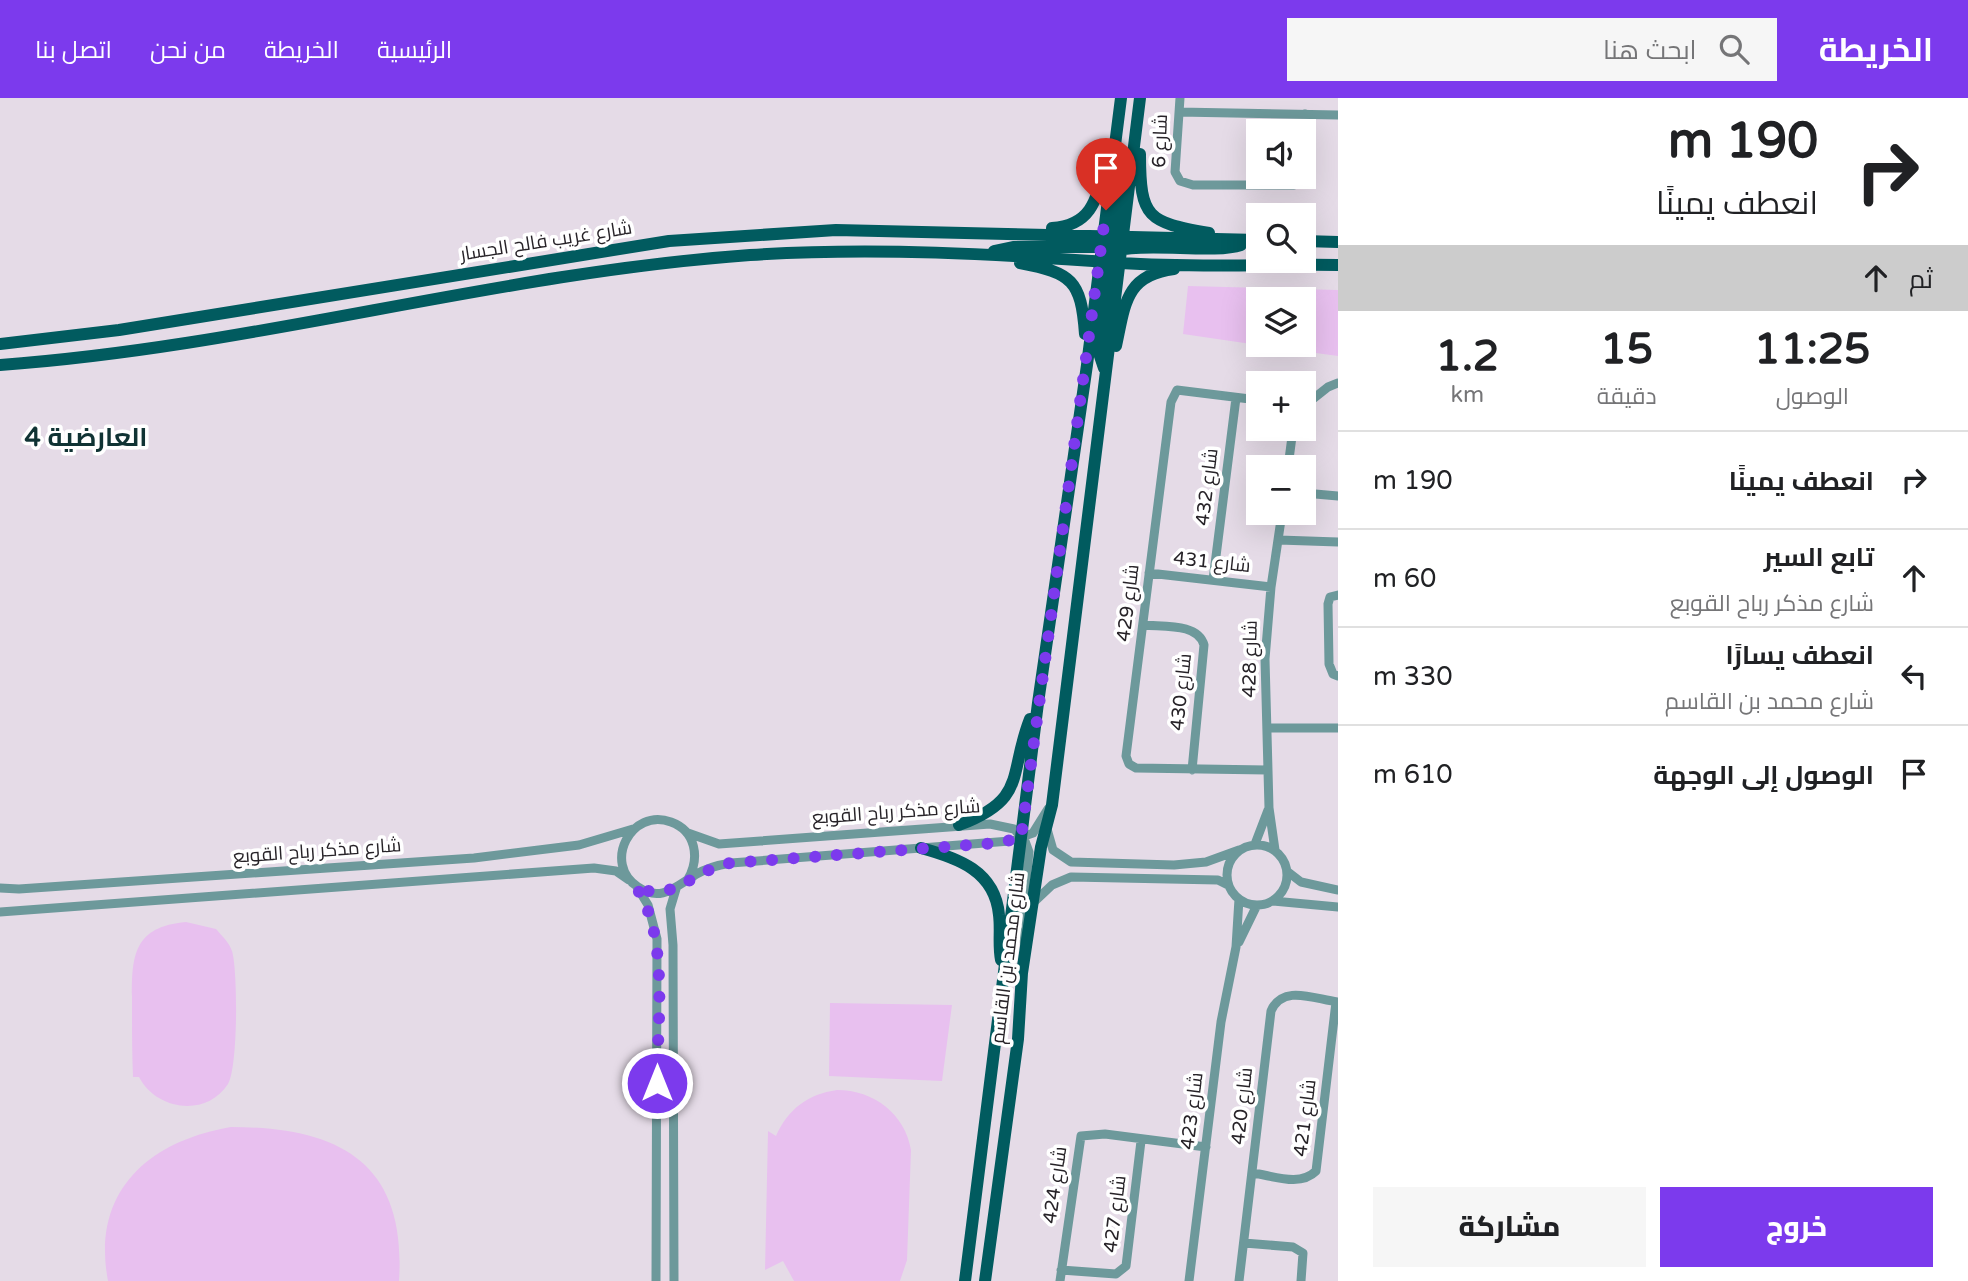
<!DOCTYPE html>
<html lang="ar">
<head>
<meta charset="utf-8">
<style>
	body { margin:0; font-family:"Varela Round",Cairo,sans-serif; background:#f6f6f6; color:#202124; direction:rtl; height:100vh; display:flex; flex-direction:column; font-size:26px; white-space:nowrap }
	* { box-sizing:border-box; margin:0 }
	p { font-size:23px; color:#757577 }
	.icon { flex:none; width:38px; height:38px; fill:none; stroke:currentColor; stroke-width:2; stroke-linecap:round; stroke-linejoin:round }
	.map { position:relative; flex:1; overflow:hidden; direction:ltr }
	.drawer { display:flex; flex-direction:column; background:#fff; width:630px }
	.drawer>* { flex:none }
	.guide { background:#fff; color:#202124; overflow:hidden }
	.tools { position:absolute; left:1246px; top:21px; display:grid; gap:14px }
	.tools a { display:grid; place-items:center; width:70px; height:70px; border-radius:0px; background:#fff; box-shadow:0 7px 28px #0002; font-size:35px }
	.pin { position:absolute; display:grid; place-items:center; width:60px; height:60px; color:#fff; margin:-72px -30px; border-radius:50% 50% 50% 0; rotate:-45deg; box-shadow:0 0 7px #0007 }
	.pin .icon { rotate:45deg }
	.me { position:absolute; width:77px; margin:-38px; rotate:0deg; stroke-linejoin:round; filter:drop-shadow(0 0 5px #0008) }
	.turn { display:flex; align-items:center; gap:24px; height:147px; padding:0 35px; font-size:32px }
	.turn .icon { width:91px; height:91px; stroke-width:2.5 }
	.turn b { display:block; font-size:49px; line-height:60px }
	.then { display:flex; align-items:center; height:66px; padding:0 35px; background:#0003; gap:14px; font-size:26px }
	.eta { display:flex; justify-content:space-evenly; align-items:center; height:119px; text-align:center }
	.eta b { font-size:42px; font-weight:800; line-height:49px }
	.primary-button { display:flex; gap:14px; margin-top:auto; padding:14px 35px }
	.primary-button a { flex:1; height:80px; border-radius:0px; background:#7c3aed; color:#fff; font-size:28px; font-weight:800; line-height:80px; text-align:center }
	.primary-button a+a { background:#f6f6f6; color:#202124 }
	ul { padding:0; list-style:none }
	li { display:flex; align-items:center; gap:21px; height:98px; padding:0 35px; border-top:2px solid #e0e0e0 }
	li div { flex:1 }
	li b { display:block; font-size:26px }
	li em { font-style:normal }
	header { display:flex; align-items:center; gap:42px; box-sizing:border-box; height:98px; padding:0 35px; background:#7c3aed; color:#fff }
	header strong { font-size:33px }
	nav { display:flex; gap:38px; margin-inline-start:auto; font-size:24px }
	.search { width:490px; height:63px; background:#f6f6f6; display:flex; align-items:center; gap:18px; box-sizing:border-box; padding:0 24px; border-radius:0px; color:#757577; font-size:26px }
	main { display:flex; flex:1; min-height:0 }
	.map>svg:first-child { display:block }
</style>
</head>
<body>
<header>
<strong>الخريطة</strong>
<div class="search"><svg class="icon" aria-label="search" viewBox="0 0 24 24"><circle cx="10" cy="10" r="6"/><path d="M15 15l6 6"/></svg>ابحث هنا</div>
<nav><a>الرئيسية</a><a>الخريطة</a><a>من نحن</a><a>اتصل بنا</a></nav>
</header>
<main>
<section class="drawer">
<div class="guide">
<div class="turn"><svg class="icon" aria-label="right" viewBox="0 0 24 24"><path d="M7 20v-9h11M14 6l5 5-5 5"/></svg><div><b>190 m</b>انعطف يمينًا</div></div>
<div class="then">ثم<svg class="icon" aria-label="ahead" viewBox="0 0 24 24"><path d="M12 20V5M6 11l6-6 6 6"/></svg></div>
</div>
<div class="eta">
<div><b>11:25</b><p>الوصول</p></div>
<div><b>15</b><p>دقيقة</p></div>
<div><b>1.2</b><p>km</p></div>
</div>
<ul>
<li><svg class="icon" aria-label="right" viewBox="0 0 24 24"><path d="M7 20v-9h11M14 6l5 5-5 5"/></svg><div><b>انعطف يمينًا</b></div><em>190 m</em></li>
<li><svg class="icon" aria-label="ahead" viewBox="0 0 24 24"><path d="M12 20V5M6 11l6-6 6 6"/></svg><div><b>تابع السير</b><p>شارع مذكر رباح القوبع</p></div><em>60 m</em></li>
<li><svg class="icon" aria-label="left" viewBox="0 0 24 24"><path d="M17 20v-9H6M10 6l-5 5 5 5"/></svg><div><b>انعطف يسارًا</b><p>شارع محمد بن القاسم</p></div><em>330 m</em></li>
<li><svg class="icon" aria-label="arrive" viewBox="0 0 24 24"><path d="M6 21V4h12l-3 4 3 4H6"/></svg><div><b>الوصول إلى الوجهة</b></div><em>610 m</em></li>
</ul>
<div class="primary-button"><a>خروج</a><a>مشاركة</a></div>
</section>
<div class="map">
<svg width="1338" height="1183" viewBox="0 0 1338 1183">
	<rect width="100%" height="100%" fill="#e5dbe7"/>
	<path fill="#e8c0ef" d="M1188,188L1338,192V258L1258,247H1304V201H1258V247L1183,236Z
		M186,824L216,831C222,838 229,844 232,853C238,873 238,970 228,986C206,1020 156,1012 139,979H133C132,955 132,931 132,907C132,862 130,829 186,824Z
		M830,905L952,907L942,983L829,978Z
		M837,992C874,992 905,1016 911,1052L907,1162L900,1183H794L783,1163L765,1172L768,1033L776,1038C788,1011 808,996 837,992Z
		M231,1029C340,1029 407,1065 399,1183H108C91,1093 149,1043 231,1029Z"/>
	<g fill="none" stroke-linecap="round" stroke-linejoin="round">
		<path stroke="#6d999b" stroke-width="9" d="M1180,0L1175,74L1180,83L1193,87H1294L1304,79
			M1179,14L1338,17
			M1304,78L1305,16
			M1258,302L1177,292L1171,304L1126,658L1129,666L1136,670L1267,672
			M1304,308L1328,289L1338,285
			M1288,369L1293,331
			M1304,395L1338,398
			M1279,442L1338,444
			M1149,475L1271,489
			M1213,482L1236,300
			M1338,497L1330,499L1328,506L1329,566L1333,576L1338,578
			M1144,527C1164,529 1198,525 1204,547L1192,672
			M1267,630H1338
			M1047,731L1053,752L1071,764L1174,767L1206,764L1239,752
			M688,735L719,746L990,726L1014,731L1025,743L1029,754L1021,829L1025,847
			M1255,746L1268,712
			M1227 777a30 30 0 1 1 60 0a30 30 0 1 1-60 0Z
			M1275,752L1269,710L1265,561L1271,489L1282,415
			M1288,774L1301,784L1338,792
			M688,781C700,760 696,733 671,724C631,709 602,766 638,789C661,805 676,788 695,777C706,770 718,767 731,765L1010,743L1033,735L1048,711
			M637,789L648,807L657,841L656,1183
			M0,790L19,791L474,760L579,747L633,731
			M1273,803L1338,809
			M1034,804L1052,787L1071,779L1218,782L1228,787
			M0,814L594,770L616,773L629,782
			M1239,844L1257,807
			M1253,1075C1274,1078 1300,1089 1316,1073L1336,904
			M1244,1145L1293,1149L1303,1155L1301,1183
			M1061,1172L1116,1176L1126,1168L1141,1043
			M674,1183L673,847L670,811L676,791
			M1060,1183L1081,1038L1105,1036L1206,1049
			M1189,1183L1221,924L1236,849L1239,801
			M1239,1183L1271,913C1283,886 1314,901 1338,904"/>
		<path stroke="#015b5f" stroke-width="12" d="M1140,56C1140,121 1148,124 1209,135
			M1052,130C1095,127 1097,97 1106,62
			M1304,143L1338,144
			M1116,145L1113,129L1121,59
			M994,153L1013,149H1108
			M1099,162C1118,138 1208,158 1241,147
			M1020,165C1072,175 1081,182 1085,236
			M0,246L119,232L669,143L836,132L1258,142
			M1116,248C1125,207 1125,177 1174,171
			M0,267C252,249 497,175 750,157C873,149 999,156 1121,165C1193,170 1266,166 1338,167
			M1104,270L1099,255L1110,157
			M959,727C1028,701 1008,677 1030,621
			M921,750C958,760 995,773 999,817C1001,832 998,846 1001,862
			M965,1183L1038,605L1087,267L1121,0
			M985,1183L1018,941L1022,875L1041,749L1052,707L1140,0"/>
	</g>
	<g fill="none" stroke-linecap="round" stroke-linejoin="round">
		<path stroke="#7c3aed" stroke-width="12" stroke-dasharray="0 21.6" d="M657,985C657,927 670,836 635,788C671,808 695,770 731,765L996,745L1021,740L1106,112"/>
	</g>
	<g text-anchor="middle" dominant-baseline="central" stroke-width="7" stroke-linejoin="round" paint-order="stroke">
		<g font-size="19" fill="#272328" stroke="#fff">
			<text transform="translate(1160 43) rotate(-88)">شارع 6</text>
			<text transform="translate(546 143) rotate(-9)">شارع غريب فالح الجسار</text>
			<text transform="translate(1207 389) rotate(-83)">شارع 432</text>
			<text transform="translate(1212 464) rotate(6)">شارع 431</text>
			<text transform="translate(1128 505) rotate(-83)">شارع 429</text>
			<text transform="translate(1250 561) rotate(-89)">شارع 428</text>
			<text transform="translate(1181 594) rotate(-84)">شارع 430</text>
			<text transform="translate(896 714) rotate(-4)">شارع مذكر رباح القوبع</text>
			<text transform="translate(317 753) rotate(-4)">شارع مذكر رباح القوبع</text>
			<text transform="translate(1008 860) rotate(-83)">شارع محمد بن القاسم</text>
			<text transform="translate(1242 1008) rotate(-84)">شارع 420</text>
			<text transform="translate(1192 1013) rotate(-83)">شارع 423</text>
			<text transform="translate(1305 1020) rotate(-83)">شارع 421</text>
			<text transform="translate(1055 1087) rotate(-82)">شارع 424</text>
			<text transform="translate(1115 1116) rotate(-83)">شارع 427</text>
		</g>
		<g font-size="26" font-weight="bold" fill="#103334" stroke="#fff">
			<text x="86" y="339">العارضية 4</text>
		</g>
	</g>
</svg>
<div class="tools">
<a><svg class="icon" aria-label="sound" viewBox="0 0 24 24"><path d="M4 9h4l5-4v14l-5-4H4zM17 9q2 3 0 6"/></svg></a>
<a><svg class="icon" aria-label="search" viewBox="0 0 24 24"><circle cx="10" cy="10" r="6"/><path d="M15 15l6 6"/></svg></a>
<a><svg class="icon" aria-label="layers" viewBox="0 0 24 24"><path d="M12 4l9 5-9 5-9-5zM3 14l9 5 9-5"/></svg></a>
<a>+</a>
<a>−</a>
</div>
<div class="pin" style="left:1106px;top:112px;background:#d93025"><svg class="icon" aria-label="arrive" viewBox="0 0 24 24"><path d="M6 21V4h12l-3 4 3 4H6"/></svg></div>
<svg class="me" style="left:657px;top:985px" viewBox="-20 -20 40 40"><circle r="17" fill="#7c3aed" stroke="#fff" stroke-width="3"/><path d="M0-11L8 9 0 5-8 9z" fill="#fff"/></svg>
</div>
</main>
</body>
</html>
